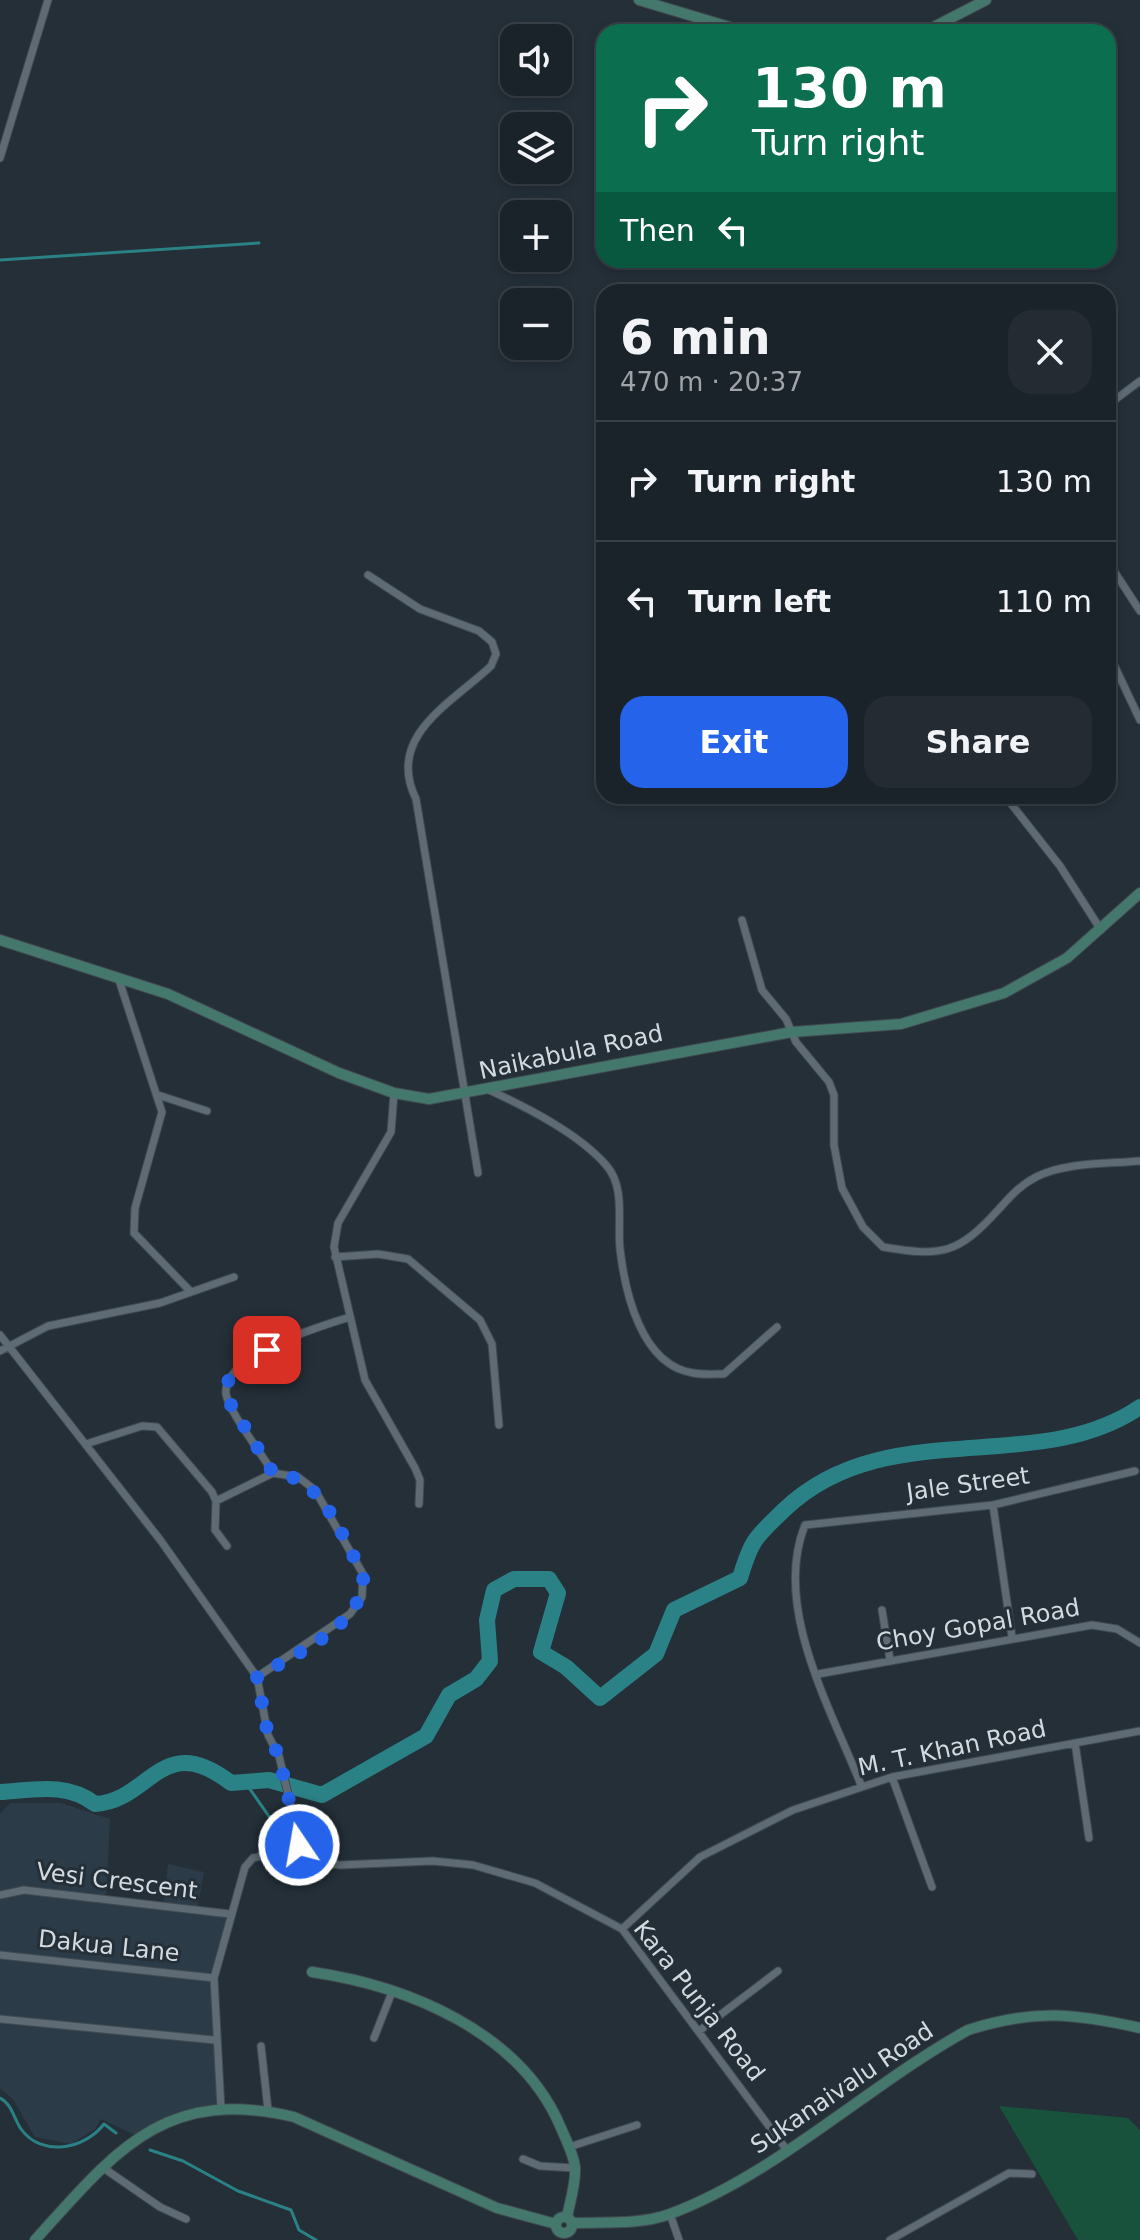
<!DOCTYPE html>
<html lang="en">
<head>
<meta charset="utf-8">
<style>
	body { margin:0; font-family:"DejaVu Sans",sans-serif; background:#242b32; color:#f1f3f6; height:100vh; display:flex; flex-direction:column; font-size:30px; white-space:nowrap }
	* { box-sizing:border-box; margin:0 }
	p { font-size:26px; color:#a0a4a8 }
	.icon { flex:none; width:44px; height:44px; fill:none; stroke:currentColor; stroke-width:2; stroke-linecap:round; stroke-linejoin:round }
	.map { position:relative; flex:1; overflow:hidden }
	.drawer { position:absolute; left:596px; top:284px; width:520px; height:520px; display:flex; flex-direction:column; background:#1b232a; border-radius:24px; box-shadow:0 4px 12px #0003,0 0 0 2px #394047 }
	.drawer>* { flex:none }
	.hud { position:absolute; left:596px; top:24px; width:520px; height:244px; border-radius:24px; box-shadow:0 4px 12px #0003,0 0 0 2px #394047; background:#0b6e4f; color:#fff; overflow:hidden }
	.fabs { position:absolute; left:500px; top:24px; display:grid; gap:16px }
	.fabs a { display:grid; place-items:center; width:72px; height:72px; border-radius:16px; background:#1b232a; box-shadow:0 4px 12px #0003,0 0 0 2px #394047; font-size:40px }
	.pin { position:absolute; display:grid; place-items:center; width:68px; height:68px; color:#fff; margin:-34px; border-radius:16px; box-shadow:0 4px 12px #0006 }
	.me { position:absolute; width:88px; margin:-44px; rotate:348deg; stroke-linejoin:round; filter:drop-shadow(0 0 6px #0008) }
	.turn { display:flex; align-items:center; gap:28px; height:168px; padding:0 24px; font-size:36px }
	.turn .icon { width:104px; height:104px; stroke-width:2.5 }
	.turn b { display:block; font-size:56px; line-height:68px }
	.then { display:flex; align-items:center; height:76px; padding:0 24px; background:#0003; gap:16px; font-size:30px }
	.round { display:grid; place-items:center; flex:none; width:84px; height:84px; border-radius:24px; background:#242b32 }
	.summary { display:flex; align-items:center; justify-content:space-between; height:136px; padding:0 24px }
	h1 { font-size:48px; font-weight:700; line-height:60px }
	.cta { display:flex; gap:16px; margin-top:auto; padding:16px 24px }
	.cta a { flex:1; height:92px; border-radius:24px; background:#2563eb; color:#fff; font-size:32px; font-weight:700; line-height:92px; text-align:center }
	.cta a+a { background:#242b32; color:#f1f3f6 }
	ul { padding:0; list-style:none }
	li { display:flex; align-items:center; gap:24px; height:120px; padding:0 24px; border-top:2px solid #394047 }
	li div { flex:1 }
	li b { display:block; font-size:30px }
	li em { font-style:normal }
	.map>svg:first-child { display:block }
</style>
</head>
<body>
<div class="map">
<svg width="1140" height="2240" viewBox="0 0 1140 2240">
	<rect width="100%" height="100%" fill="#242f38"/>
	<path fill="#2b3c48" d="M10,1803H61L110,1819L106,1899L163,1907L168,1864L204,1872L197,1911L230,1914L214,1978L221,2109L139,2137L101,2119L95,2129L71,2144L35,2137L13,2099L0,2088V1814Z"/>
	<path fill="#19523c" d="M999,2106L1128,2118L1140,2130V2240H1078Z"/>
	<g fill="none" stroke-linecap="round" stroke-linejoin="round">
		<path stroke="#2b8286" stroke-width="3" d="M0,260L259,243
			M245,1782L291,1848
			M0,2098C12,2104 14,2119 21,2129C42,2158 85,2149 104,2124L116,2133
			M150,2150L183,2161L238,2191L291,2210L299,2230L316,2240"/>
		<path stroke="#2b8286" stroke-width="16" d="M0,1792C33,1790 67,1782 95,1804C151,1801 161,1729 231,1783L269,1780L322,1795L426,1736L449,1695L476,1679L490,1661L487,1620L494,1590L514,1579H549L558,1593L541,1652L566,1667L600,1698L656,1654L674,1610L740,1578C752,1538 756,1537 785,1509C887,1413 1036,1478 1140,1407"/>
		<defs>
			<path id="street" d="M0,158L48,0
				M1108,405L1140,381
				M1108,562L1140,611
				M368,575L420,609L479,631L492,642L496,654L491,666C452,703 385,736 416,799L478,1173
				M1108,652L1140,720
				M1005,796L1060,866L1101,930
				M742,920L762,990L786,1019L796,1042L829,1082L834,1095V1145L842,1188L863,1227L883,1247C942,1257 958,1254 998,1210C1010,1197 1020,1185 1036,1177C1066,1162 1107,1164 1140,1161
				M119,980L162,1112L135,1208L134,1233L191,1292
				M487,1089C526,1107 578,1133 606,1165C626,1187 617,1223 620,1249C625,1292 641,1365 693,1373C703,1375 714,1374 724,1374L777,1327
				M394,1093L391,1132L338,1223L334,1247L365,1380L415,1468L420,1480L419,1504
				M158,1095L207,1111
				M335,1257L378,1254L408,1259L480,1320L492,1344L499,1425
				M0,1335L161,1541L257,1677L350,1614L362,1597L363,1574L315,1490L298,1477L273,1473L216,1501
				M0,1351L48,1326L160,1303L234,1277
				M86,1444L142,1426L157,1427L212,1492L216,1501L215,1530L227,1546
				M273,1473C262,1454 229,1412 226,1394C222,1355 321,1326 350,1317
				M993,1505L1012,1637
				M882,1610L890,1660
				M818,1674L1092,1625L1117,1629L1140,1643
				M257,1677L268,1735L279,1756L298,1836L299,1845L292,1858
				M1075,1743L1089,1838
				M892,1777L932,1887
				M861,1785C831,1709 772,1607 805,1525L993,1505L1135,1471
				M0,1895L24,1890L230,1914
				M622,1929L700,1857L793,1810L892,1777L1140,1731
				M0,1955L214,1978
				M0,2019L214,2040
				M699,2031L778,1971
				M374,2038L392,1992
				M261,2046L268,2110
				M221,2109L214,1978L245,1867L253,1858L266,1855L340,1865L433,1861L473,1865L535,1883L622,1929L786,2149
				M569,2147L637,2125
				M523,2159L540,2166L575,2168
				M102,2167L160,2207L186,2219
				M670,2214L679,2240
				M890,2240L1009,2173L1032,2174"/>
			<path id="secondary" d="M639,0L746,32
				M924,32L986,0
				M0,940L168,994L339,1073L394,1093L429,1099L792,1032L901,1024L1004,993L1067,958L1140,893
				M312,1972C408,1986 521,2032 561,2128C566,2140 574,2155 575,2168C576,2183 570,2202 567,2217
				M556 2225a8 8 0 1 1 16 0a8 8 0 1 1-16 0Z
				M572,2223C604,2222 640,2225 670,2214C777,2174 868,2085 968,2030C1034,2009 1074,2013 1140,2028
				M35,2240C114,2153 163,2086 294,2117L497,2208L556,2224"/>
		</defs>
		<use href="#street" stroke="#404a51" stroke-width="9"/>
		<use href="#secondary" stroke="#404a51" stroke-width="12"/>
		<use href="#street" stroke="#5e6a74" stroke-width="7"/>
		<use href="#secondary" stroke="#45786c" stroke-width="10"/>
	</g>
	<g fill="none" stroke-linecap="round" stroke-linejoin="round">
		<path stroke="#2563eb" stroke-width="14" stroke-dasharray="0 25.2" d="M267,1350C246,1362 221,1371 228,1400L273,1473C323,1476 341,1536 363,1574C367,1625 294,1654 257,1677L268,1735L279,1756L299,1845"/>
	</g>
	<g text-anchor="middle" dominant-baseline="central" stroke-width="6" stroke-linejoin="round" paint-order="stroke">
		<g font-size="24" fill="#d3dadf" stroke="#242f38">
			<text transform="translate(571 1052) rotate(-12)">Naikabula Road</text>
			<text transform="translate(968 1484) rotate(-8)">Jale Street</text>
			<text transform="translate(978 1625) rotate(-10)">Choy Gopal Road</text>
			<text transform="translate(952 1748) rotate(-12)">M. T. Khan Road</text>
			<text transform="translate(117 1881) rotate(7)">Vesi Crescent</text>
			<text transform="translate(109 1946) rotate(6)">Dakua Lane</text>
			<text transform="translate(699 2001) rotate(52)">Kara Punja Road</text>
			<text transform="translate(842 2088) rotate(-34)">Sukanaivalu Road</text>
		</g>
	</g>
</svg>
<div class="fabs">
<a><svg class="icon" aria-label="sound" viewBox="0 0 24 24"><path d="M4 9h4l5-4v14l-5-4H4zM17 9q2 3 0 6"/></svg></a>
<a><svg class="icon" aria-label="layers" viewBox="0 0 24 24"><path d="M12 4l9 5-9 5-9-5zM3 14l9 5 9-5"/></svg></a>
<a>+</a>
<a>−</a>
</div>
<div class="pin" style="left:267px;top:1350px;background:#d93025"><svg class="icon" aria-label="arrive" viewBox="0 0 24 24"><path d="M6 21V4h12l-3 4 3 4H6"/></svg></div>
<svg class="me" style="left:299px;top:1845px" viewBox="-20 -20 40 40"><circle r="17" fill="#2563eb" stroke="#fff" stroke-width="3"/><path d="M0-11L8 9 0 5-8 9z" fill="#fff"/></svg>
<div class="hud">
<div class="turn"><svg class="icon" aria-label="right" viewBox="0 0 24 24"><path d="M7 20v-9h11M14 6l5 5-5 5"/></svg><div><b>130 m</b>Turn right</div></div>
<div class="then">Then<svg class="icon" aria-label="left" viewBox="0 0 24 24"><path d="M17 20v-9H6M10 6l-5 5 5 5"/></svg></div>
</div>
<section class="drawer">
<div class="summary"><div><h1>6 min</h1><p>470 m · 20:37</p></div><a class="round"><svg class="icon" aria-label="close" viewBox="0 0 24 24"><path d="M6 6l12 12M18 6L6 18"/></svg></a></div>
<ul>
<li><svg class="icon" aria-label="right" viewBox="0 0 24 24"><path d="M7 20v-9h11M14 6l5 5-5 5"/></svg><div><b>Turn right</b></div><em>130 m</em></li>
<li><svg class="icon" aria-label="left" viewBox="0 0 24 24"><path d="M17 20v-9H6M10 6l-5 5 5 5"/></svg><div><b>Turn left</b></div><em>110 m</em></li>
</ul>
<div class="cta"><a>Exit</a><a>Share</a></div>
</section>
</div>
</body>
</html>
